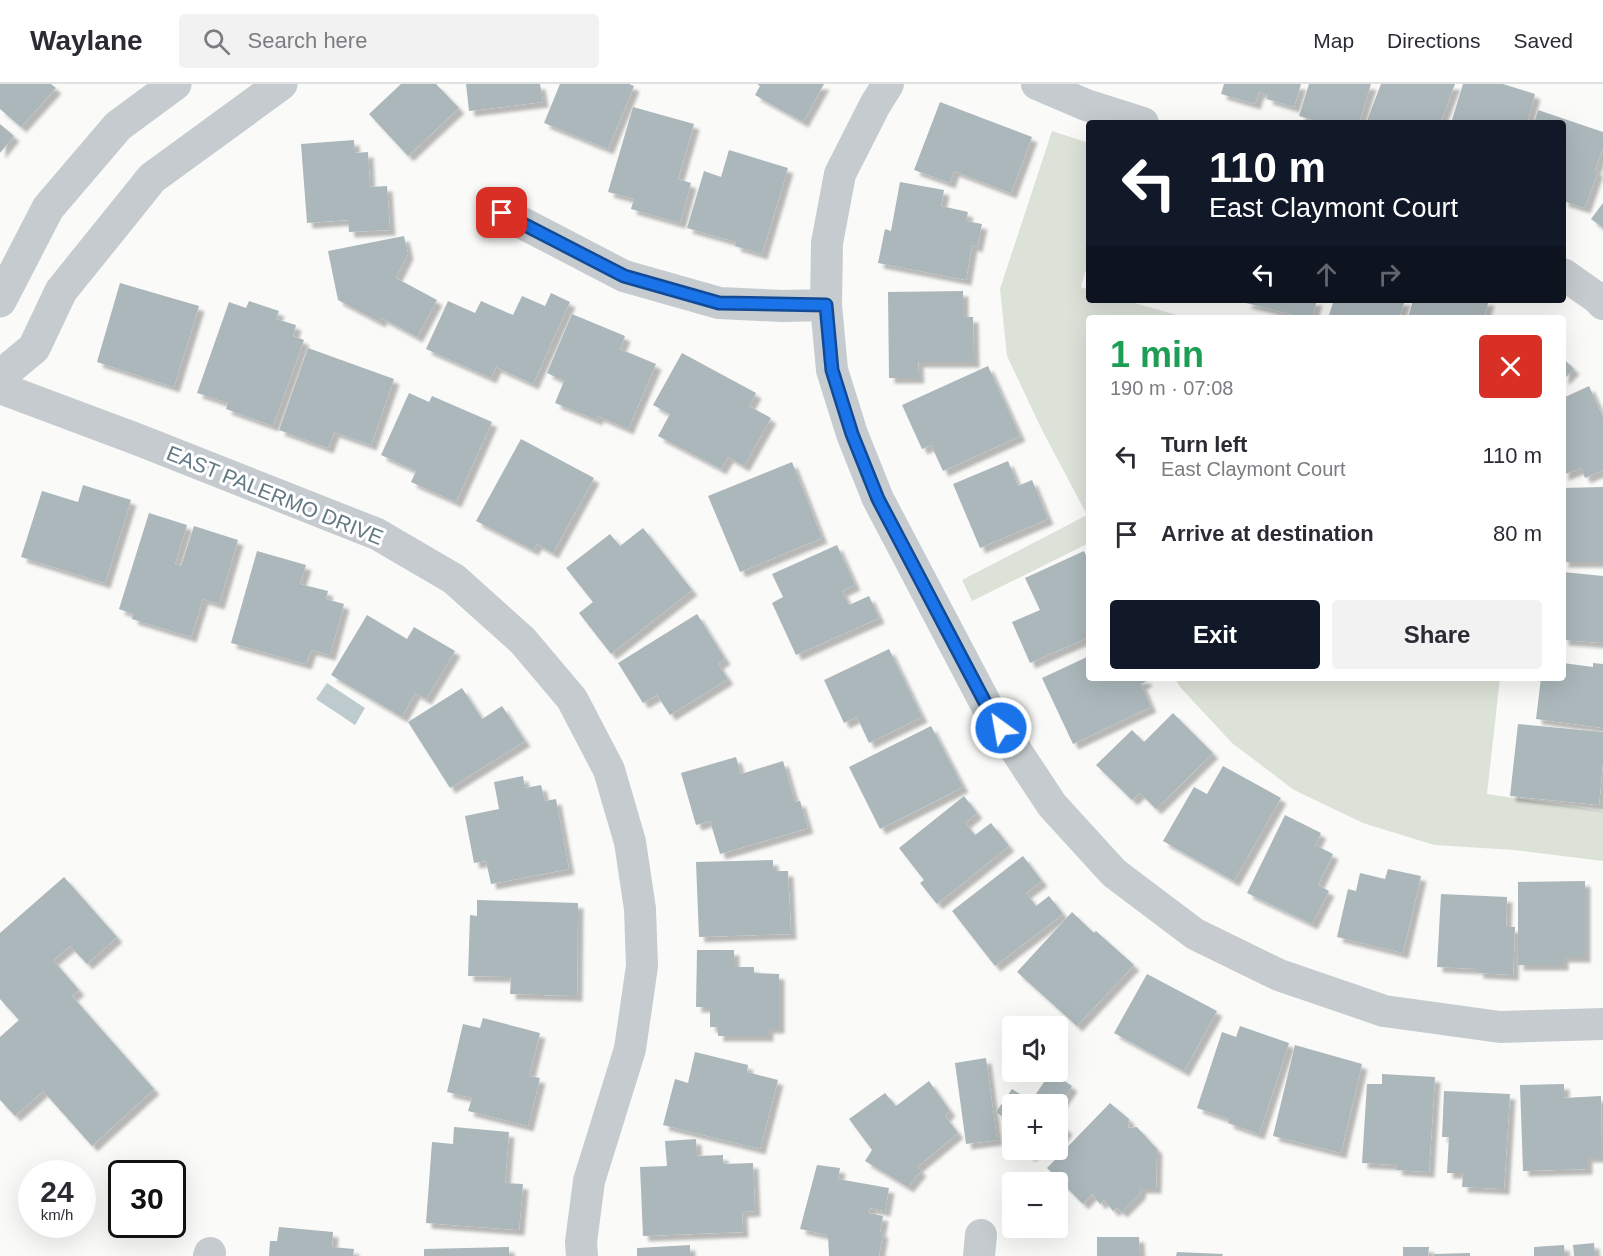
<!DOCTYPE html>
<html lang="en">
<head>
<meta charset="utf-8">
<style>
	body { margin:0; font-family:Helvetica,sans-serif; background:#f2f2f3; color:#2b2b33; height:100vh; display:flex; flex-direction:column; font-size:22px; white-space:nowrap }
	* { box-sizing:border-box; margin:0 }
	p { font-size:20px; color:#7c7c81 }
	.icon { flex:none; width:33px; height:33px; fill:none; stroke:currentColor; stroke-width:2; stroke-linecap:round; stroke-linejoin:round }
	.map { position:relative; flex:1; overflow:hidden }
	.details { position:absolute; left:1086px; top:231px; width:480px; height:366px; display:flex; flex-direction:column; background:#fff; border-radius:6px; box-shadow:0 6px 24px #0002 }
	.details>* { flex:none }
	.banner { position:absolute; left:1086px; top:36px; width:480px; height:183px; border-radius:6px; box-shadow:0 6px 24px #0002; background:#111827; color:#fff; overflow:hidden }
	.controls { position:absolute; left:1002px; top:932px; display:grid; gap:12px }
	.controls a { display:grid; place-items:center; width:66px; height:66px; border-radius:6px; background:#fff; box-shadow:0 6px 24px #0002; font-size:30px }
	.speed { position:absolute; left:18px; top:1076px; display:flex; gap:12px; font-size:30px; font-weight:700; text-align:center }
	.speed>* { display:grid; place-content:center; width:78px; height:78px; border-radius:50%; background:#fff; box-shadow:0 6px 24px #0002; line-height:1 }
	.speed small { font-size:15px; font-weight:400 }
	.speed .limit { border:3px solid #111; border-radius:9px; background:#fff; color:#111 }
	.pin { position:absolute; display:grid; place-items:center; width:51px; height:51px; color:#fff; margin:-26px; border-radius:12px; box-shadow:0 3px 9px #0006 }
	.me { position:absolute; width:66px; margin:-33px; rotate:328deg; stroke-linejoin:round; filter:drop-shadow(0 0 4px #0008) }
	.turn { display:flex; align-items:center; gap:21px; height:126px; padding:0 24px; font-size:27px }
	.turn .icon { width:78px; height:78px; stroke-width:2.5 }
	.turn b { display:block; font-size:42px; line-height:51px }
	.lanes { display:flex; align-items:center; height:57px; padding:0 24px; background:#0003; justify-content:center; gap:30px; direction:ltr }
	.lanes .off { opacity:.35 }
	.round { display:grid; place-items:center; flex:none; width:63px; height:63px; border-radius:6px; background:#f2f2f3 }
	.overview { display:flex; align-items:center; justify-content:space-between; height:102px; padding:0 24px }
	h1 { font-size:36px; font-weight:700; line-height:45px; color:#1e9e55 }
	.button { display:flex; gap:12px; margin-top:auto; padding:12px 24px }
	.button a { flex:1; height:69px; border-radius:6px; background:#111827; color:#fff; font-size:24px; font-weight:700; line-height:69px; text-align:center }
	.button a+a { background:#f2f2f3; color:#2b2b33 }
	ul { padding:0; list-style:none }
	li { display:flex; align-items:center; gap:18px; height:78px; padding:0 24px }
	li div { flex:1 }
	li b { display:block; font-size:22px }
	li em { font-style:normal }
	header { display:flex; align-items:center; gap:36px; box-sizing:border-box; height:84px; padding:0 30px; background:#fff; border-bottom:2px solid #e1e1e2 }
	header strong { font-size:28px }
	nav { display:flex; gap:33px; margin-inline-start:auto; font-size:21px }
	.search { width:420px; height:54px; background:#f2f2f3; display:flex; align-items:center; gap:15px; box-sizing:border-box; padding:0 21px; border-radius:6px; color:#7c7c81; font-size:22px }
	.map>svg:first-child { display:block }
</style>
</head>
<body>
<header>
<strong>Waylane</strong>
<div class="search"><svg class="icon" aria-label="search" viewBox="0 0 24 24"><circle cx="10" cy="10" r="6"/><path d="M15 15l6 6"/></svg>Search here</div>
<nav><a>Map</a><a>Directions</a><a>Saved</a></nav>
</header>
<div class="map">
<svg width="1603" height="1172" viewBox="0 0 1603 1172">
	<defs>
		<filter id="shadow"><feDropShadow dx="5.5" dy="5.5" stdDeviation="1.5" flood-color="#0004"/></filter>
	</defs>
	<rect width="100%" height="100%" fill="#fafaf8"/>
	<path fill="#dce2d8" d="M1052,47L1089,59V175L1081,203L1089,206V216H1124L1187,234H1089V459L972,517L962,496L1087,431L1042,346L1007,272L1000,205Z
		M1175,594H1500L1487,710L1603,727V777L1514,766L1434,761L1363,739L1294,706L1232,659L1180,603Z"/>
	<path fill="#bdcbce" d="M327,599L365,624L355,641L316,615Z"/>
	<path fill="#abb7bb" filter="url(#shadow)" d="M0,0H51L56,4L21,43L0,25Z
		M401,0H436L459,24L408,72L369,30Z
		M466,0H540L543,18L469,27Z
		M560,0H629L634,2L608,65L544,39Z
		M757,0H824L803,38L755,11L760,2Z
		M1224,0H1301L1294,23L1267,15L1268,11L1259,8L1255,20L1221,10Z
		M1309,0H1371L1359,39H1322L1299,32Z
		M1381,0H1455L1440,39H1366Z
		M1463,0H1503L1535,10L1527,39H1451Z
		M940,18L1032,53L1011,109L954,87L950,99L914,86Z
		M633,23L694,40L678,95L691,99L680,139L631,125L634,115L608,108Z
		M1538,26L1603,48V64L1595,86L1598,87L1585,124L1563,117V39H1534Z
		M0,40L14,52L0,69Z
		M354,56L355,69L368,68L370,103L387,102L390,146L349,148L348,136L307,139L301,60Z
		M729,66L788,84L762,170L735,162L736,158L687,144L704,87L721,93Z
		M900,98L944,106L941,122L968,128L966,137L982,140L977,163L972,161L966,196L878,179L885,145L891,147Z
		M1603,119V144L1591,135Z
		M404,152L408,170L396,194L437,216L417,253L382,234L380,238L338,216L328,167Z
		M120,199L199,222L174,303L97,278Z
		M963,207V233H973L974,278H918L919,294H889L888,208Z
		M551,209L570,218L533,300L496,283L491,294L426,265L448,217L475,229L481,217L513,231L522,212L545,222Z
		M1247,216H1317L1312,234H1305L1246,219Z
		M1334,216H1405L1399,234H1328Z
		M1413,216H1489L1484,234H1408Z
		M249,217L279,227L276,235L296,241L293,252L304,256L273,342L226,325L228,319L197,309L229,218L246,224Z
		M572,230L625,252L620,265L656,280L628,345L598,332L597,336L555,319L564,297L547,289Z
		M308,264L394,295L371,361L334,348L328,364L279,346Z
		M682,269L756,309L749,322L771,334L744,382L728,373L721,385L658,352L670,330L653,321Z
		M1563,274L1574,285L1563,296Z
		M988,282L1020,352L943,387L931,361L922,365L902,321Z
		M1589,302L1603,333V386L1585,394L1581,384L1563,391V314Z
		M409,309L429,318L432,312L492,338L456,418L411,398L416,387L381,371Z
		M521,355L594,394L553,469L537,460L533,466L476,437Z
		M1008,377L1018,402L1032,396L1048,435L980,464L953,400Z
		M792,378L822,454L740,488L708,412Z
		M83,401L131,416L105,499L21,473L42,407L78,418Z
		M1603,403V478H1563V404Z
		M149,429L187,441L175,480L181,482L194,442L238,456L219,520L203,515L191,553L132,535L133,530L119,525Z
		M643,444L692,506L611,570L579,529L593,518L566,484L610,450L620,462Z
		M837,461L855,501L842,507L849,521L869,512L879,534L796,571L772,519L783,513L772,490Z
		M257,467L306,481L300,500L328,507L326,515L344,520L330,571L311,566L306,580L231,559Z
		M1084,467L1089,478V553L1030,579L1012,538L1040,526L1025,494Z
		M1563,488L1603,492V559L1563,556Z
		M697,530L725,575L718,580L728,595L670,631L657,611L643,619L618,579Z
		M367,531L407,555L414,543L455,567L426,615L415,609L402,633L331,591Z
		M889,565L922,633L869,659L857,633L844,639L824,596Z
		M1089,572V594H1145L1147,597L1141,600L1151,623L1073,660L1042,594Z
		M1563,579L1593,583V579L1603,580V644L1536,635L1541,594H1563Z
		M462,604L482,635L502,622L525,657L450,704L408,638Z
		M1173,629L1213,669L1156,725L1140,709L1132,716L1096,681L1132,646L1144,658Z
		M1518,640L1603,648V678L1599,721L1510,712Z
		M931,642L963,703L880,745L849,683Z
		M736,673L741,690L783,677L795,718L800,717L808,744L720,770L710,737L696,741L681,689Z
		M1223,682L1281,714L1234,797L1163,757L1194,703L1207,710Z
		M523,692L525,704L541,701L545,717L556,715L569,785L491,800L486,777L474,779L465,732L499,725L494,698Z
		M964,712L977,729L965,739L975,751L991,739L1009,762L937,820L920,799L924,796L899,764Z
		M1285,731L1321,749L1315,761L1333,770L1318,801L1329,807L1312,840L1247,809Z
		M1023,772L1042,797L1026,809L1036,822L1049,812L1063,830L995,882L952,827Z
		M773,776V787H788L791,850L699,853L696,778Z
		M1388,785L1421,792L1403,869L1337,853L1348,805L1356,807L1360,789L1385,795Z
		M64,793L117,853L87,880L70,862L53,876L79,906L72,912L154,1005L92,1062L43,1007L15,1032L0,1016V953L19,936L0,915V849Z
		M1585,797V873H1563V881H1518V798Z
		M1441,810L1507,813L1506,843H1515L1513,891L1478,889V885L1437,883Z
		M477,816L578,819L577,912L510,910L511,893L468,892L470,831L477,832Z
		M1072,828L1094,849L1096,847L1134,881L1077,942L1017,888Z
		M697,866H734V883H754V889L779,890V944H768V952H718V943H710V923H696Z
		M1147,890L1217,927L1184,987L1114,949Z
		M483,934L540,949L529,992L540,994L528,1042L468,1027L472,1014L447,1008L463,940L480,944Z
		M1240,942L1289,959L1259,1050L1228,1039L1229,1035L1197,1024L1222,948L1236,953Z
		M1295,961L1362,980L1341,1069L1273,1052Z
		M695,968L748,981L747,988L778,996L760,1065L663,1041L675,995L688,999Z
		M986,974L997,1056L966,1060L955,979Z
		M1051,988L1072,1002L1058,1024V1020H1012V1040L996,1028L1012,1005L1031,1017Z
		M1382,990L1435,993L1429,1088L1396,1086L1397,1081L1362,1079L1367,1000H1382Z
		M929,997L950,1027L945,1032L958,1049L917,1083L921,1087L908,1103L865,1077L872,1066L849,1035L885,1009L896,1022Z
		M1564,1000V1014L1601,1012L1602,1073H1587V1085L1523,1087L1520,1001Z
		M1444,1007L1510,1010L1504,1105L1462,1103L1463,1089H1447L1449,1053H1442Z
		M1110,1019L1129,1035L1128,1044L1137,1043L1157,1065L1156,1104H1141L1140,1110L1122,1128L1117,1124L1113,1127L1104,1116L1100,1120L1092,1110L1083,1120L1047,1084Z
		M1058,1038L1067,1045L1058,1059Z
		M454,1043L509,1048L505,1099L523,1100L519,1146L426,1139L432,1058L453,1060Z
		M696,1055L697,1072L723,1071V1080L753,1079L755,1127L742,1128L743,1148L643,1152L640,1083L667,1082L665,1057Z
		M1020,1065H1035L1031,1072Z
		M817,1081L840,1084L838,1095L889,1104L885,1127L870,1124L869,1129L883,1132L880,1148H883L879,1172H829L828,1151L800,1145Z
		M279,1143L333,1148L332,1163L354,1165L353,1172H269L270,1157H277Z
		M1097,1153H1139L1140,1172H1097Z
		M1594,1159L1595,1172H1574L1573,1161Z
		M690,1161V1172H637V1164Z
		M1564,1161L1565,1172H1534V1163Z
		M509,1163V1172H424V1165Z
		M1403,1163H1429L1428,1172H1403Z
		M1177,1168L1223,1170L1222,1172H1176Z
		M1470,1169V1172H1434V1170Z"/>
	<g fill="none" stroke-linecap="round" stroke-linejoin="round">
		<path stroke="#c5cbce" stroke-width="32" d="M888,0L875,21L840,90L827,159L826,221L832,286L852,350L878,415L988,624L1052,721L1114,789L1195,850L1279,891L1384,927L1500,943L1603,940
			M1037,0L1086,21L1143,39
			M503,129L624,192L719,219L782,222L826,221
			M1563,190L1596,213L1603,220
			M0,304L139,356L377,450L454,495L523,557L572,615L609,686L630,758L640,825L642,882L630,965L589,1097L581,1158L582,1172
			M209,1172L210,1169
			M979,1172L981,1151"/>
		<path stroke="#c5cbce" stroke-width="33" d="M0,217L48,124L118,42L175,0
			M0,292L34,264L61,207L152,94L281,0"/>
	</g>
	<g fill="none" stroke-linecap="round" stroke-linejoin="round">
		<defs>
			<path id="route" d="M502,129L624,192L719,219L826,221L832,286L852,350L878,415L988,624L1001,644"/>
		</defs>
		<use href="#route" stroke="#114b97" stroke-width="15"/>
		<use href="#route" stroke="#1a73e8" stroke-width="10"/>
	</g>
	<g text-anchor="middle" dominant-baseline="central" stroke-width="6" stroke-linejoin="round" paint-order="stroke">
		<g font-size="21" fill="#637984" stroke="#fff">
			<text transform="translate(275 411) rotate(22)">EAST PALERMO DRIVE</text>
		</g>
	</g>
</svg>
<div class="controls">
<a><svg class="icon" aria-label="sound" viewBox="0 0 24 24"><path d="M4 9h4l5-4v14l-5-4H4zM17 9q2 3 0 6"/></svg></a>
<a>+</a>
<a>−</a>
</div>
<div class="speed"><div>24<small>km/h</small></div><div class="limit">30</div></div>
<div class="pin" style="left:502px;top:129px;background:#d93025"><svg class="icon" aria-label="arrive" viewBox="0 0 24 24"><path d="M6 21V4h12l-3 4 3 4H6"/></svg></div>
<svg class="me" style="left:1001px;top:644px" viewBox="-20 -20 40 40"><circle r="17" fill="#1a73e8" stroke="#fff" stroke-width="3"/><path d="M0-11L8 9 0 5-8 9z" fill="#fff"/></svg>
<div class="banner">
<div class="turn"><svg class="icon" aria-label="left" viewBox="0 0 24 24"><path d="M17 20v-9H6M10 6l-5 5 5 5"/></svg><div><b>110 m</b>East Claymont Court</div></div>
<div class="lanes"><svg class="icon" aria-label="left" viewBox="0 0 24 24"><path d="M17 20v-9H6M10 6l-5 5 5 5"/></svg><svg class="icon off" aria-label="ahead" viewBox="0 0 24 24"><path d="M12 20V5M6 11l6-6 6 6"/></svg><svg class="icon off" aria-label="right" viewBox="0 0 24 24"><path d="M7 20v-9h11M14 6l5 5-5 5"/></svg></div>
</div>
<section class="details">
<div class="overview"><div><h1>1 min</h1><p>190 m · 07:08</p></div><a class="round" style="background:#d93025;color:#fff"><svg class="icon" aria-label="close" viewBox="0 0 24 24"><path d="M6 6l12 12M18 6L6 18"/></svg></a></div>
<ul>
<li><svg class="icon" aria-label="left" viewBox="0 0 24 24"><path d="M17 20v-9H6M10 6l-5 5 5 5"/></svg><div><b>Turn left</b><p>East Claymont Court</p></div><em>110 m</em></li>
<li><svg class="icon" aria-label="arrive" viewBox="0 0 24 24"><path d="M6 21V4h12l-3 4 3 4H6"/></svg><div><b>Arrive at destination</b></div><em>80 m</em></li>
</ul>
<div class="button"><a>Exit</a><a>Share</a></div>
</section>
</div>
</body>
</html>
